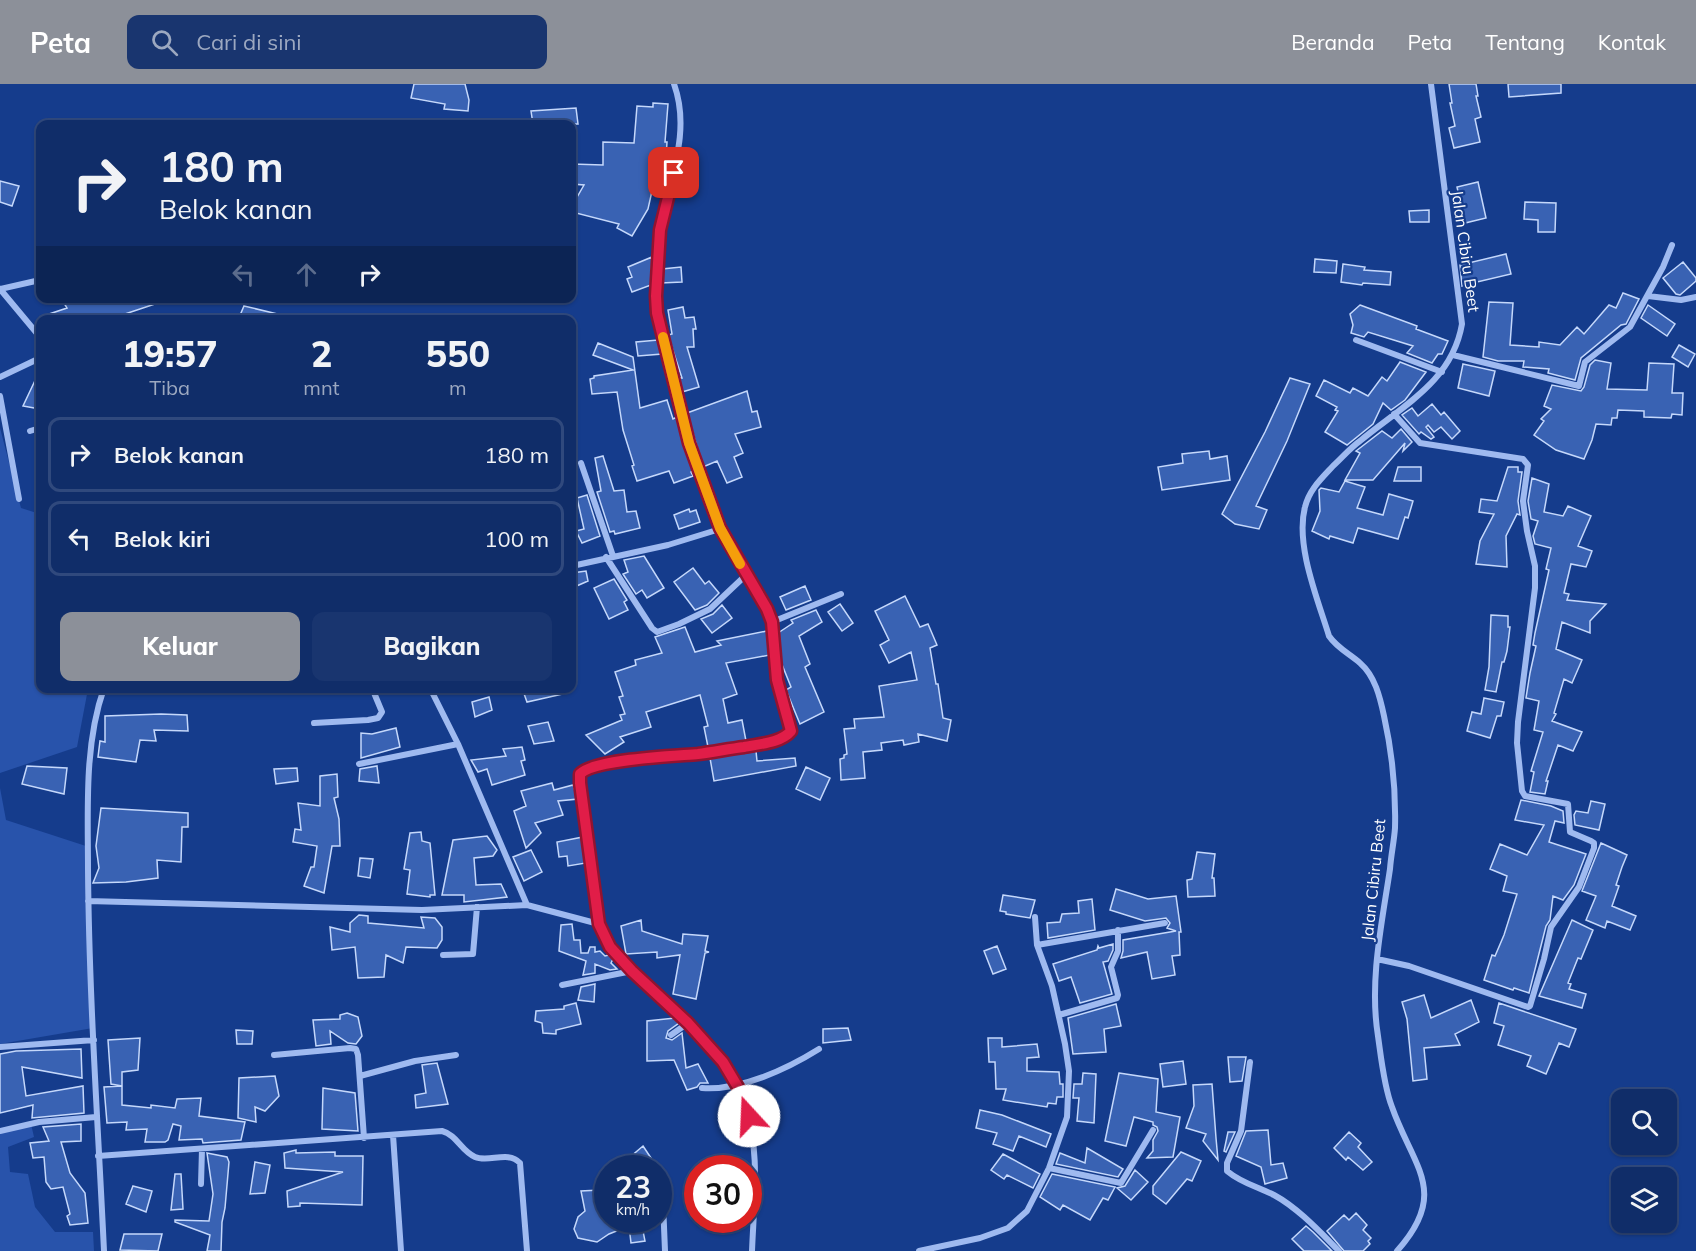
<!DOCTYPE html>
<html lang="id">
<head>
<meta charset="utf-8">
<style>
	body { margin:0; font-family:Mulish,sans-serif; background:#19356f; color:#f1f3f6; height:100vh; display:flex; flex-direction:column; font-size:22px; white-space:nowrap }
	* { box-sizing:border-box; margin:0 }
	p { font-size:20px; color:#9ca8c0 }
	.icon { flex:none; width:33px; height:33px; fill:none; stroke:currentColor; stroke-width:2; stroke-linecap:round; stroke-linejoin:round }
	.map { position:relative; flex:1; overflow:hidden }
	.panel { position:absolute; left:36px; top:231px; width:540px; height:378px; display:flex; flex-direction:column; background:#102d69; border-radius:12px; box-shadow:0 2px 4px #0004,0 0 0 2px #30497d }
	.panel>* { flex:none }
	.hud { position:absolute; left:36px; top:36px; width:540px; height:183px; border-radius:12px; box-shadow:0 2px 4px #0004,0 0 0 2px #30497d; background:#102d69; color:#f1f3f6; overflow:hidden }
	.buttons { position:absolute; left:1611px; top:1005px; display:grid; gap:12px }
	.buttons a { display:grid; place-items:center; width:66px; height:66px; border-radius:12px; background:#102d69; box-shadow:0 2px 4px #0004,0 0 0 2px #30497d; font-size:30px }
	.speed { position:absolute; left:594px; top:1071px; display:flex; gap:12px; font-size:30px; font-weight:700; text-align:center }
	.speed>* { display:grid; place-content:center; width:78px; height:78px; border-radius:50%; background:#102d69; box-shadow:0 2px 4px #0004,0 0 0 2px #30497d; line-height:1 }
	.speed small { font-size:15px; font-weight:400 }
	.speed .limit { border:9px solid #d22; background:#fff; color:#111 }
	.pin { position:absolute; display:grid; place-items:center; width:51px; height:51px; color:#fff; margin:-26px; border-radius:12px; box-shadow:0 3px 9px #0006 }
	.me { position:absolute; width:66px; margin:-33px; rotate:340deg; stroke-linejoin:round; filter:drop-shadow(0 0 4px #0008) }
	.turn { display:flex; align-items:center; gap:21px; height:126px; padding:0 24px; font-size:27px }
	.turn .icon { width:78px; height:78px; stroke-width:2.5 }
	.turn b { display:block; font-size:42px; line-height:51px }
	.lanes { display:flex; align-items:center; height:57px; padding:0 24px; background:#0003; justify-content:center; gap:30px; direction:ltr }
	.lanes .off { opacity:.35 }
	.eta { display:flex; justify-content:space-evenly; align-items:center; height:102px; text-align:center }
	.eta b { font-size:36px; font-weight:800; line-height:42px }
	.action { display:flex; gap:12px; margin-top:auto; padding:12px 24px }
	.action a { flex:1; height:69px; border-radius:12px; background:#8c9099; color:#fff; font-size:24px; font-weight:800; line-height:69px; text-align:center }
	.action a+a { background:#19356f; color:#f1f3f6 }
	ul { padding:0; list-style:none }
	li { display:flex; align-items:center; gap:18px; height:75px; margin:0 12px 9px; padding:0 12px; border:3px solid #30497d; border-radius:12px }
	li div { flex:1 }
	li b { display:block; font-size:22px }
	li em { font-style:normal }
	header { display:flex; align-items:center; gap:36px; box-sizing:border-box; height:84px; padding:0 30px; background:#8c9099; color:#fff }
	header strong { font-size:28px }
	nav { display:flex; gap:33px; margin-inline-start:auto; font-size:21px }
	.search { width:420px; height:54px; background:#19356f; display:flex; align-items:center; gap:15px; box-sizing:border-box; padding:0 21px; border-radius:12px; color:#9ca8c0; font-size:22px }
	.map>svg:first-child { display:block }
</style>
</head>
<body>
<header>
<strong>Peta</strong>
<div class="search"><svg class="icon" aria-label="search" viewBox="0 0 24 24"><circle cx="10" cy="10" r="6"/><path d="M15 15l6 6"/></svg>Cari di sini</div>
<nav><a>Beranda</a><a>Peta</a><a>Tentang</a><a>Kontak</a></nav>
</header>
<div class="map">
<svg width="1696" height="1167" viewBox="0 0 1696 1167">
	<rect width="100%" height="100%" fill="#153c8c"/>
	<path fill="#2853ab" d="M0,344L21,424L40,430V604L88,605L77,663L0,689Z
		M0,704L6,736L89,763L93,944L0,960Z
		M31,1040L34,1053L8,1063L10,1088L28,1090L35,1123L55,1148H93L94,1167H0V1048Z"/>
	<path fill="#3962b3" stroke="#c5d8fb" stroke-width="1.5" d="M414,0H465L469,16L468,27L444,25L445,20L411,14Z
		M1449,0H1476L1478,12H1476L1481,33L1475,35L1480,58L1454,64L1449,44L1455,42L1450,19H1452Z
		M1508,0H1561V9L1509,13Z
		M653,19L668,20L665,58H667L666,74H651L652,107L648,125L632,152L617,144L619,140L572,128V122L584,101L572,100V80L603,81V58L634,59L637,22L653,23Z
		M576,24L578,40H533L531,27Z
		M0,97L19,102L12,122L0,118Z
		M1478,98L1486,134L1465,139L1457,103Z
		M1525,118L1556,119L1555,148H1538V136L1524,135Z
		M1429,126V138H1410L1409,127Z
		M1506,170L1511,190L1477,198L1473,197L1472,199L1462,202L1460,181Z
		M652,173L651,201L632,208L627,195L632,193L628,183Z
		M1315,175L1337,177L1336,189L1314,188Z
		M1683,178L1696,194V197L1680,211L1676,210L1663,194Z
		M1343,180L1365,183L1364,186L1391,188L1390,201L1363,199L1362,201L1341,198Z
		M681,183L682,198L661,199L662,185Z
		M1623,209L1639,215L1626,240L1621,241L1581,274L1575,296L1548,289L1549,285L1523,283L1524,277H1498L1483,273L1489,218L1513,219L1510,261L1539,263V258L1560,261L1577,243L1584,250L1609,221L1616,224Z
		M61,214H163L164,217L107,236H41L40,233L67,224Z
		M1360,221L1417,242L1416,245L1448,257L1442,270H1438L1432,279L1407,269L1413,262L1368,248L1364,253L1351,249L1353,241L1350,230Z
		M1648,221L1675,240L1667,252L1641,234Z
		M244,222L282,231V236H238Z
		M683,223L685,234L694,233L696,245H693L694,263H687L699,303L682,308L679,294H682L668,251L672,250L668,226Z
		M658,256L662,270L638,272L636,258Z
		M598,259L633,273L640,324L667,316L673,335L677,333L693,387L691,388L693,392L674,399L669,387L637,397L632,382L634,381L623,346L617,308L592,310L590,295L594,294V292L633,286L593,271Z
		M1679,261L1695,270L1688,283L1672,273Z
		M1595,276L1611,279L1607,305L1647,306L1649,279L1674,280L1672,309H1683L1682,331L1672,330L1671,334L1644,333V327L1618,326L1617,334H1612L1611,341L1596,340L1592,356L1584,375L1556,366L1534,351L1544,337L1541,335L1551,325L1544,322L1552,301L1581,307L1584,303L1590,281Z
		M1400,278L1426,288L1405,316L1391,326L1383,319L1373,340L1347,361L1325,348L1338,327L1335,326L1337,323L1316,312L1324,296L1350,309L1353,304L1368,312L1382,293L1387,297Z
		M1463,280L1495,287L1489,312L1458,304Z
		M40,286V325L23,322Z
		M1290,294L1310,300L1287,357L1256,422L1267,426L1259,445L1235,440L1222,430L1265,348Z
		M747,307L752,328L757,327L761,343L735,350L743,369L734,373L742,393L727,399L717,377L703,383L687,329Z
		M1432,320L1441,331L1444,328L1460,347L1452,355L1441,343L1434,348L1428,341L1426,343L1434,353L1431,355L1421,348L1419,350L1402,331L1412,324L1418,332Z
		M1401,345L1412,358L1403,367L1405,359L1373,396H1345L1360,369L1356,367L1382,347L1392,354Z
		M1209,367L1210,375L1227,372L1230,396L1162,406L1158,383L1183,379L1182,370Z
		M603,372L614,407L624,406L627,428L636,427L640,444L615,450L614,447L610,448L597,408L601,407L595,374Z
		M1398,383H1421V397H1394Z
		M1508,383H1518V388H1522L1518,417L1520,431L1517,430L1506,452L1507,483L1476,480L1480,457L1494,430L1479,428L1481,415L1497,417Z
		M1532,394L1549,400L1544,428L1563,432L1568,422L1591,432L1578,462L1592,467L1586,483L1571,480L1564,509L1569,510L1567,516L1606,520L1590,537V549L1562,538L1556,565L1582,576L1572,599L1564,595L1554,629L1556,630L1552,637L1582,648L1573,667L1558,661L1546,697H1548L1545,710L1530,708L1534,688L1531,687L1543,648L1534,646L1539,617L1526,614L1530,589L1536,562L1533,561L1535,549L1549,486L1546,485L1551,464L1535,460L1533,452L1538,437L1531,435L1528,417Z
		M1345,397L1365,403L1357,424L1383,431L1389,410L1413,417L1408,434L1405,433L1398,455L1358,444L1353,459L1330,452L1329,455L1312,447L1320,427L1319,406L1321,404L1339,408Z
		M587,411L600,452L582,459L576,447L584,445L577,414Z
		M689,425L690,428L696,426L700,438L679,445L674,431Z
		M644,472L664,504L647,514L642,506L636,510L623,490L628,488L624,476Z
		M693,484L705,500L709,497L719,509L707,521L695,526L674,498Z
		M586,487L588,497L572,504V489Z
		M614,495L627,516L624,518L628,526L609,535L594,504Z
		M805,502L811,516L786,526L780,513Z
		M905,512L920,543L928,540L937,561L930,564L936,600H938L943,634L951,636L947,657L918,650L919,658L904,661L903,656L881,659L882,666L863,668L865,694L841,696L840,675L844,674V671L847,670L844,645L855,644L854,635L884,633L879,602L917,596L911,568L889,579L880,561L889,556L875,527Z
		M840,520L853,539L842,547L828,528Z
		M722,521L732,534L712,549L701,535L713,530Z
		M816,526L822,538L799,552L810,580L805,583L824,628L800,640L786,606L791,603L781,578L778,549L793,539L791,536Z
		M1491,531L1508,532V543H1510L1507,567L1504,578H1502L1496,608L1485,606L1489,583Z
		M685,543L695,568L721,561L717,557L767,547L770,571L726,579L737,610L723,615L728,639L742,636L746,657L708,663L704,643L708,642L700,611L646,628L651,643L620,653L624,658L605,670L586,651L622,636L620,631L625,630L619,613L623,612L615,588L636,581L635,576L662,569L655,553Z
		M522,604H562L563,610L527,618Z
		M489,613L492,626L475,633L472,618Z
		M1484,614L1504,618L1501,632H1497L1490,654L1467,647L1472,628L1481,630Z
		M161,630L187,631L188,647L154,646L156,657L140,656L136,678L98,673L100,657L105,658V632Z
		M548,638L554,657L534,660L528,642Z
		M396,644L400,663L361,674V649L372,650Z
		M522,663L525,676L521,677L525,691L492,701L487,685L478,688L471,676L506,672L503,665Z
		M748,667H756L757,677L795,674L796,682L714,697L710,674Z
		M27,682L67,684L64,710L22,700Z
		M377,682L379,699L359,697L360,685Z
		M806,683L830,694L820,716L796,705Z
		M297,684L298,697L276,700L274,685Z
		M337,690L338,713L334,714L339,735L340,762H332L324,809L304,802L311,783H314L317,762L293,758L295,745L301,746L298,719L320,722V692Z
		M552,699L554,706L573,701L578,715L558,717L563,731L535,739L541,749L526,764L514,727L526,722L521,707Z
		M1521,716L1551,722L1563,727L1564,739L1555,737L1549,758L1586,770L1574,801L1563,816L1553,812L1550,836L1546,842L1529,909L1514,904L1513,906L1484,896L1492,871L1495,872L1504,851L1517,810L1503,807L1507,792L1490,785L1500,760L1527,771L1544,741L1515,736Z
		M1591,717L1605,720L1599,746L1575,741L1574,731L1576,727L1588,729Z
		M101,724L188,729V743H182L181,778L157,776L158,794L126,798L93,799L99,784L96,762Z
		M421,748L422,757L430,759L435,811H430V813L407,810L410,786L404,785L410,749Z
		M487,752L497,766L493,772L474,774L476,801L501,800L507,813L464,818V811H442L453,756Z
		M583,753L586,779L568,782L567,772L559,773L557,758Z
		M1601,759L1627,771L1622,783L1616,801L1619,802L1612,822L1636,832L1630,846L1607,837L1605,844L1586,836L1596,812L1582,807Z
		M531,766L542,788L524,797L513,773Z
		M1197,768L1215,770L1212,794H1214L1215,812L1188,813L1187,796L1192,795Z
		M360,774L373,775L370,794L358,792Z
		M1116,805L1148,815L1176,812L1181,848H1179L1180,871L1172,872L1175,891L1152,895L1147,868L1121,874L1123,867V856L1176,847L1167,844L1170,839L1166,834L1145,837L1110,826Z
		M1003,811L1035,816L1030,834L1006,830V828L1000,827Z
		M1092,815L1095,846L1048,854L1047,839L1060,838L1062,830L1079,829L1078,817Z
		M359,831L368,832V839L424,844L421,833L435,834L442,843V856L437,864L406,863L403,879L386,871L384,893L358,894L355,863L332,866L330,843L350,848V839Z
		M641,836L642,847L682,860L683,850L708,852L705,867L709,868L705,869L696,915L673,910L680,871L657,874V868L626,870L621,842Z
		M1572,836L1593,846L1581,875L1578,874L1568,899L1571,900L1569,905L1586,910L1582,924L1539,912Z
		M572,840L574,856H580L581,869H588L590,863H595V868L600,867L605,872L609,871L613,875L611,879L617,885L610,886L595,880V889L583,891L586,877L559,867L561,841Z
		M1113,860V866L1108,877L1103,878L1112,910L1080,919L1071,893L1059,897L1053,880L1097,866L1098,862L1099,864Z
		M997,862L1006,885L993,890L984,867Z
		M595,900L594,918L578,916L581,903Z
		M1424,911L1431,934L1471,916L1479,938L1455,950L1460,961L1424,964L1427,995L1413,997L1407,935L1402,918Z
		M576,919L581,940L556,946V950L543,949L542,939L535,937L536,927L564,925V922Z
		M1499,919L1576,945L1569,963L1559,959L1546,990L1527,982L1531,972L1498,961L1504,942L1494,939Z
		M1116,920L1121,942L1104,945L1106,968L1073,970L1068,934Z
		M347,929L358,933L362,952L356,960L348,959L330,947L331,960L316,962L313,936L340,935V931Z
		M675,934L679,939L668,947L666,954L672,956L682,949L686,984L698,980L708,999H700L697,1003L687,1006L674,976L647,977V937Z
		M848,944L851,956L823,959V945Z
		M236,946L253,947L252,960H237Z
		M140,954L138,986L122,988V1002L111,1000L108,956Z
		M988,954H1002V963L1037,960L1039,973L1027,974V987L1059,988L1060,1000H1063V1013H1057L1056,1020L1048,1019L1047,1023L1003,1016L1006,1005H996L995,978H989Z
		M81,965L82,994L22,983L26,1012L83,1002L84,1029L32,1034L33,1021L0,1029V970L16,967Z
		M1228,973H1246L1242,997L1230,998Z
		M1183,977L1186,1000L1163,1003L1160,980Z
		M437,979L448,1020L416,1024L415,1011L426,1009L422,981Z
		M1083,989L1096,990L1094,1039L1077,1037L1079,1014H1073L1074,1000H1082Z
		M1119,989L1158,995L1156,1028L1180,1033L1173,1073L1147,1074L1153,1067V1056L1158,1047L1157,1043L1153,1041V1038L1134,1033L1126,1062L1105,1057Z
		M275,992L279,1012L265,1027L255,1023L256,1038L238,1034L239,994Z
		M1212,1000L1216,1054L1218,1076L1203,1057L1206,1050L1186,1044L1194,1022L1193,1001Z
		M122,1002V1021L151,1024V1021L175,1024L177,1015L201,1014L199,1032L245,1038L241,1056L203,1059L202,1055L179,1056L181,1042L173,1040L168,1056L165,1058H145L147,1045L126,1046L127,1038L107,1039L104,1003Z
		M323,1004L355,1009L358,1047L322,1045Z
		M738,1019L739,1033L724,1035L723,1021Z
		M980,1026L1002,1031L1051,1050L1046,1063L1019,1052L1013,1067L993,1060L997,1049L976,1044Z
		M81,1040V1057L61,1058L70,1089L85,1109L88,1139L70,1141L67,1132L70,1130L63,1103L51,1105L46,1098L44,1073L33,1074L30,1059L49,1057L43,1043Z
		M1268,1046L1271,1081L1283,1079L1287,1094L1265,1100L1261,1083L1236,1072L1246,1047Z
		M1228,1048H1235L1226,1068L1224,1067Z
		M1349,1048L1361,1059L1358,1063L1372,1078L1363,1086L1348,1073L1346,1076L1334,1064Z
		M643,1062L651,1074L649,1084H636L629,1074Z
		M1087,1064L1123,1085L1118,1093L1056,1080L1060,1069L1085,1079Z
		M296,1066V1069L335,1068V1072H363L362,1121L300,1119V1122L288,1123L287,1107L343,1088L285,1084L284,1069Z
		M1181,1068L1201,1077L1192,1097L1187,1095L1166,1120L1153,1110V1102Z
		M207,1069L227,1073L229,1078L225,1124L222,1138L221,1167H207L210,1151L175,1138V1136L209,1137L213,1110Z
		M1003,1070L1040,1090L1033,1104L1007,1091L1004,1095L991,1086Z
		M255,1078L270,1081L265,1109L250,1110Z
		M1135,1086L1148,1098L1131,1116L1117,1104L1125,1102Z
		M175,1090H181L183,1125L171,1126Z
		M1052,1090L1115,1103L1108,1116L1103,1114L1090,1136L1063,1121L1060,1126L1040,1113Z
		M133,1102L152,1107L146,1128L126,1120Z
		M600,1106L604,1128L608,1127V1136H643L641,1137L645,1157L631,1159L629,1142L609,1150L597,1158L578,1154L574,1145L578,1133L585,1127L581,1107Z
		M1356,1129L1367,1141L1363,1146L1371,1154L1368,1157L1370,1160L1363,1167H1344L1327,1147L1344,1131L1349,1136Z
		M1306,1142L1313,1148L1332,1167H1304L1292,1155Z
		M124,1150H162L158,1167L120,1166Z"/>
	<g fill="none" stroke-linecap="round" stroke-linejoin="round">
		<path stroke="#9fbaf0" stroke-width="6" d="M674,0C692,50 668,97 660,145C656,169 655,205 657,229L689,359L720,445
			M0,205L40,253
			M0,205L40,196
			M1648,212L1681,216L1696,213
			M1356,256L1442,288
			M1453,271L1579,302L1585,278L1630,243L1663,183L1672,161
			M0,293L40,274
			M0,312L19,415
			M30,347L40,344
			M581,379L613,472
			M606,473L652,544L657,548L679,540L710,525L746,491
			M572,482L668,461L720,445L767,525L772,538L777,596L791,645L787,653C758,661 729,666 699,670C676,673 594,675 581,690L596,820C598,835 601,850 610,863C620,877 636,890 649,901C679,928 729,975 743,1013C761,1061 754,1117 752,1167
			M772,538L841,510
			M104,604C84,661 88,726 88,785C89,912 98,1040 104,1167
			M314,639L368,636L378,634L382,628L372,604
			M359,680L458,660
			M88,817L422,826L527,821L458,660L430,604
			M527,821L599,840
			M1037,861L1165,839
			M443,871L473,870L477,823
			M1377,875L1409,882L1528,923L1530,922L1544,875L1551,843L1579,803L1594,764V759L1591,757L1570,748L1568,720L1525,712L1522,707L1517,659L1518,638L1535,504V482L1527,447L1523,417L1528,381L1523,375L1420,359L1394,330
			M562,901L632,887
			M1059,931L1117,914L1118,911L1111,883L1118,867V846
			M671,951L688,939
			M0,963L94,956
			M274,971L350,964L356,965L358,971L364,1054
			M1250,978L1241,1047L1227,1079V1087C1241,1099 1258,1103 1274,1111C1298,1124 1320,1148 1339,1167
			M360,992L415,977L456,971
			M702,1004C740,1007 787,985 819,965
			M0,1047L39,1038L96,1033
			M393,1051L401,1167
			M98,1072L442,1047C457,1051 461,1067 475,1073C489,1079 508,1066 520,1079L527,1167
			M1049,1084L1121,1099L1153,1046
			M603,1094L608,1095
			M201,1100L202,1065
			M658,1108L663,1118L665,1167
			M919,1167L980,1154L1008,1144L1027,1127L1049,1084L1067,1033L1069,987L1065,960L1052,902L1037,861L1035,833
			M1397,1167C1450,1108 1413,1083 1392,1023C1384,1003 1381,973 1378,952C1369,897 1382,839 1390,785C1391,771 1394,758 1395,744C1396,706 1392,668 1384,632C1380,613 1375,592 1360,579C1350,570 1337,564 1329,552C1318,516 1295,461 1305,423C1309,406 1321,395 1333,382C1342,374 1350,364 1360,357C1402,322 1452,298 1462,240L1431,0"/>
	</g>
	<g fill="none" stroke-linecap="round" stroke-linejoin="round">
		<defs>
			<path id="route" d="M674,89L660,146L656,212L657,229L689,359L720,444L767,525L772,538L777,596L791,647C781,659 759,660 744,663C729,665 713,668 698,670C675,672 594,675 580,690V699L599,840L610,863L632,887L688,939L723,978L742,1010L749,1032"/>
		</defs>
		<use href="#route" stroke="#92132f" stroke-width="15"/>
		<use href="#route" stroke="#e11d48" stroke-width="10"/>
		<path stroke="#f59e0b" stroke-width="10" d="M663,253L689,359L720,444L740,480"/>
	</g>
	<g text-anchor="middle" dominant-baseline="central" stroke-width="4.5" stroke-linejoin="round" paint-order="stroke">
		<g font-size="16" fill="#fff" stroke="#153c8c">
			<text transform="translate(1466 167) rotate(82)">Jalan Cibiru Beet</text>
			<text transform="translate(1373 796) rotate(-84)">Jalan Cibiru Beet</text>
		</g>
	</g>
</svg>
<div class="buttons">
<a><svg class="icon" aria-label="search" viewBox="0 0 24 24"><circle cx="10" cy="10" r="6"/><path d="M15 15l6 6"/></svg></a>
<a><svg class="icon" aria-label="layers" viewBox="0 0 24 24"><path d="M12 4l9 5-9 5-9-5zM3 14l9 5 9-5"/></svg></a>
</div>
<div class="speed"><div>23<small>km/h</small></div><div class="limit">30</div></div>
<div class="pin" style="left:674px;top:89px;background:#d93025"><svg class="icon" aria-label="arrive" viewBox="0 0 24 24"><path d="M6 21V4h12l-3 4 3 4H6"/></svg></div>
<svg class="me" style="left:749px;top:1032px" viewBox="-20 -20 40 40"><circle r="19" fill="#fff"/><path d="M0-13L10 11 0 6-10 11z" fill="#e11d48"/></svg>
<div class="hud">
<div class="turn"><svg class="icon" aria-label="right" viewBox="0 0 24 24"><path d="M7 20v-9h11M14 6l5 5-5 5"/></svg><div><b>180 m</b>Belok kanan</div></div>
<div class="lanes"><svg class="icon off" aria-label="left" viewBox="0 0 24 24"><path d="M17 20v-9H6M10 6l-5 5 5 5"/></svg><svg class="icon off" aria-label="ahead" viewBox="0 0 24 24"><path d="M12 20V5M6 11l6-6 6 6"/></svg><svg class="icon" aria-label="right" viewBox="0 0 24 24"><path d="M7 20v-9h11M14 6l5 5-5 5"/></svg></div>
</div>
<section class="panel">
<div class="eta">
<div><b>19:57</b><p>Tiba</p></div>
<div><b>2</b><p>mnt</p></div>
<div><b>550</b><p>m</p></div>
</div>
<ul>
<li><svg class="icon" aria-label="right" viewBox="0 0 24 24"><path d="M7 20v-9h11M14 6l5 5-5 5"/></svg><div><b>Belok kanan</b></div><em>180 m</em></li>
<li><svg class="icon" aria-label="left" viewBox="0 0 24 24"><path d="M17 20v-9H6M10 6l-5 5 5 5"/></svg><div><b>Belok kiri</b></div><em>100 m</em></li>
</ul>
<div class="action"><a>Keluar</a><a>Bagikan</a></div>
</section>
</div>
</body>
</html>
